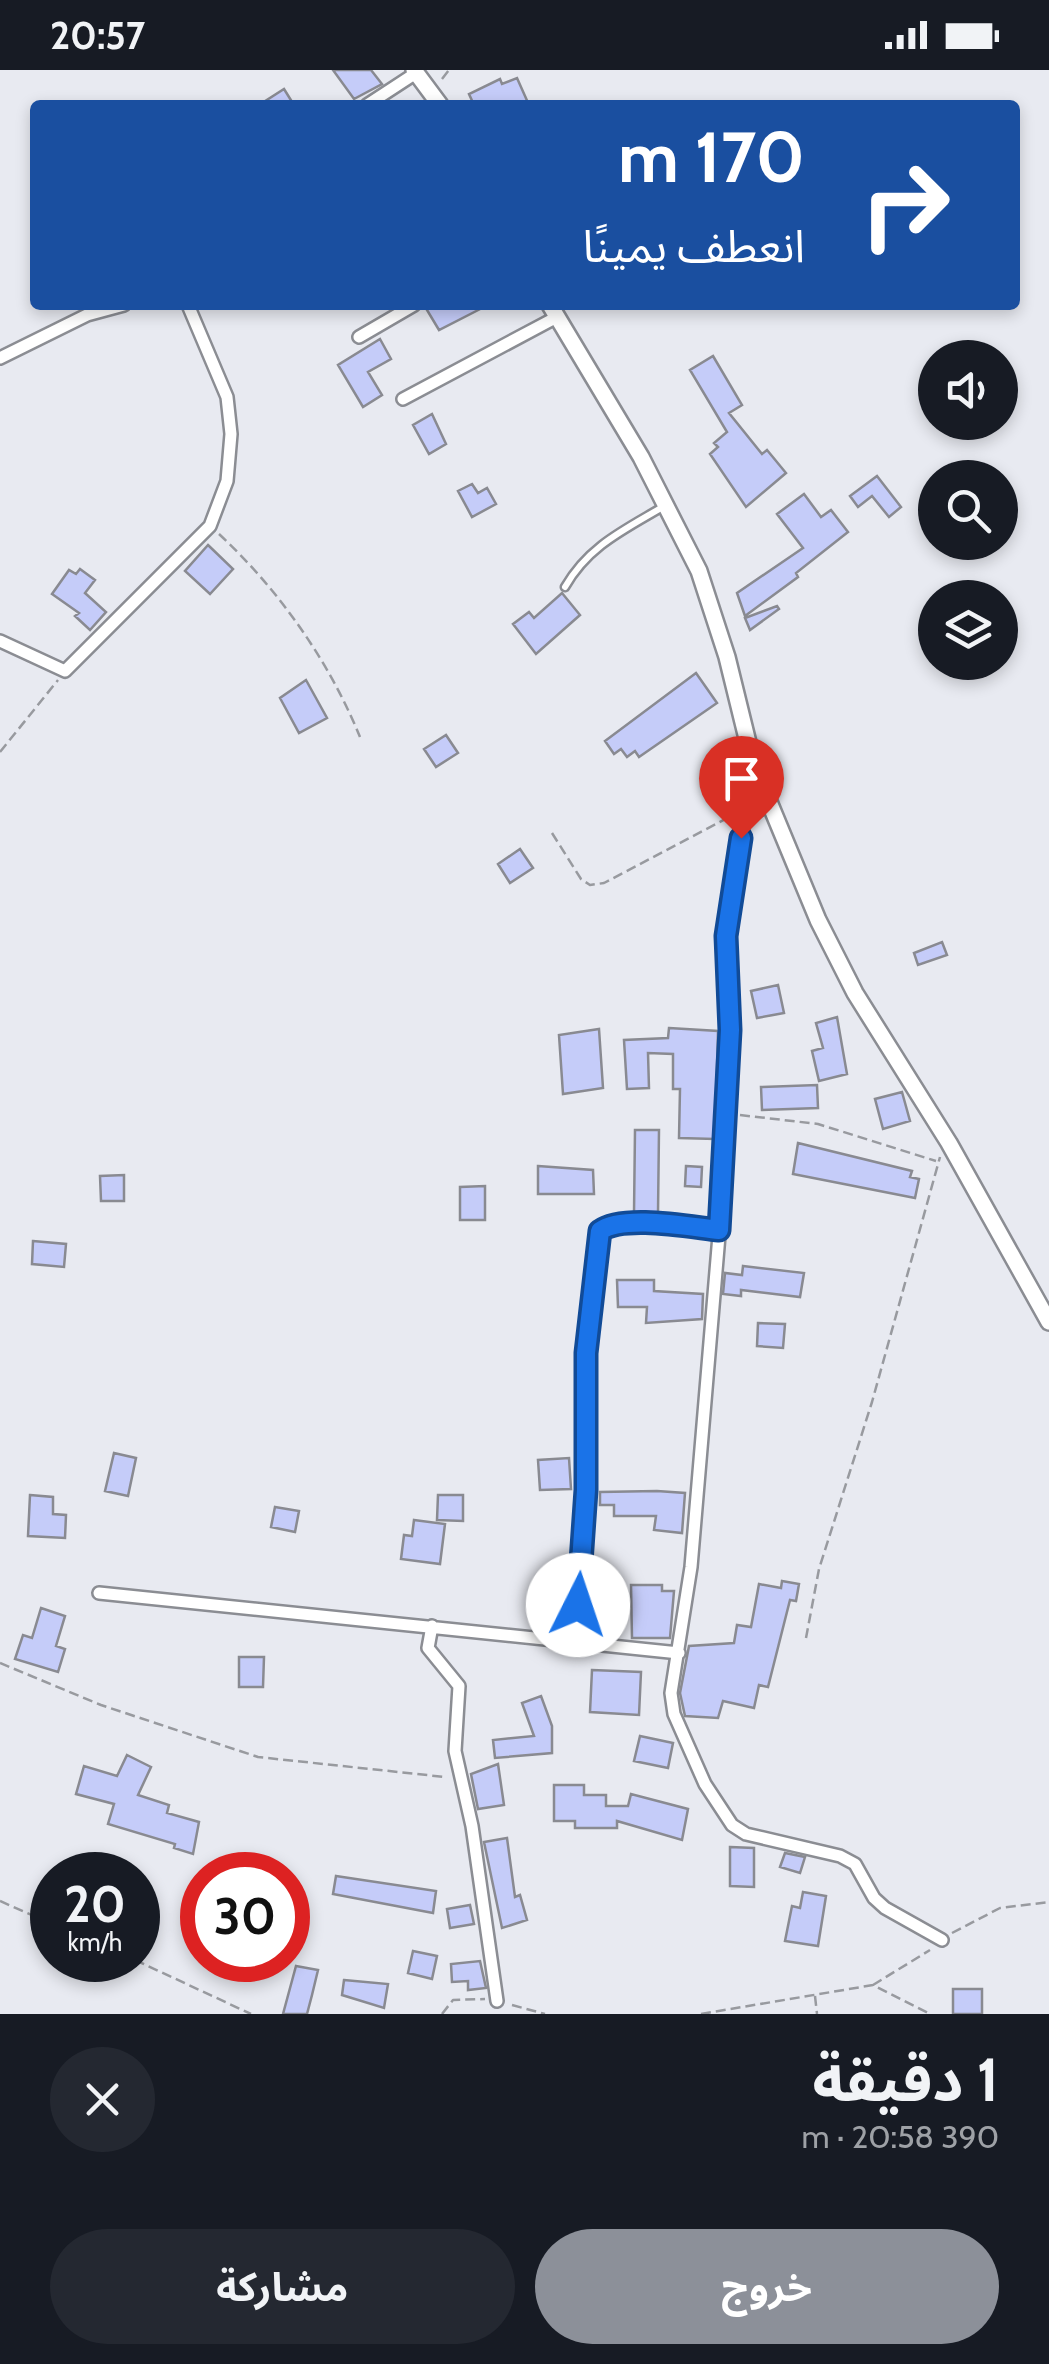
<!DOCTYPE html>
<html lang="ar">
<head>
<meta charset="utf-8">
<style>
	body { margin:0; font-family:Cabin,"Noto Sans Arabic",sans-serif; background:#242831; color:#f1f3f6; direction:rtl; height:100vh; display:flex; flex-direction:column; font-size:38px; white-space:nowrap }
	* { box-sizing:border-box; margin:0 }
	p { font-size:32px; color:#9ea1a6 }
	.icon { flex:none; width:55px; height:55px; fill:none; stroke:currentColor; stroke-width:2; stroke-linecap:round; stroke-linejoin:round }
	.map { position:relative; height:1944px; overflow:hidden; direction:ltr }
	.sheet { display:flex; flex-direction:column; background:#171b24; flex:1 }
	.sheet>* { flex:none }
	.banner { position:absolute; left:30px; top:30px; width:990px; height:210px; border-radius:10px; box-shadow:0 5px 15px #0003; direction:rtl; background:#1a4fa0; color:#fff; overflow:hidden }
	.fabs { position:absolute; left:918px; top:270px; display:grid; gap:20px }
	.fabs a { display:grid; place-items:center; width:100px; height:100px; border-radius:50%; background:#171b24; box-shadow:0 5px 15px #0003; font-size:50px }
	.speed { position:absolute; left:30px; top:1782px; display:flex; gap:20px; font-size:50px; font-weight:700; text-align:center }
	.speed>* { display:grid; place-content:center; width:130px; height:130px; border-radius:50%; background:#171b24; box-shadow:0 5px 15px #0003; line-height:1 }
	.speed small { font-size:25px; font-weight:400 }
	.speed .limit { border:15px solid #d22; background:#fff; color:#111 }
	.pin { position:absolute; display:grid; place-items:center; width:85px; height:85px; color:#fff; margin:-102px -42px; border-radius:50% 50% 50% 0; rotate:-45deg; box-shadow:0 0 10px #0007 }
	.pin .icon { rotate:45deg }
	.me { position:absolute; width:110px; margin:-55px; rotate:4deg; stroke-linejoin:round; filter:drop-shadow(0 0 8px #0008) }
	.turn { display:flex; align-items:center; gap:35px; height:210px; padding:0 50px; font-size:45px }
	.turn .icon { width:130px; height:130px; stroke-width:2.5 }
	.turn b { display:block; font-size:70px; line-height:85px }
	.round { display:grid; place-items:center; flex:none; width:105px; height:105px; border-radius:52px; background:#242831 }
	.head { display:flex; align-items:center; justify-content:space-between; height:170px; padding:0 50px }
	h1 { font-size:60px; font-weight:700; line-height:75px }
	.primary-button { display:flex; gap:20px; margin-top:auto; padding:20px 50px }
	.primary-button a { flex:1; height:115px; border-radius:60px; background:#8c9099; color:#fff; font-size:40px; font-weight:700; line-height:115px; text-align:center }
	.primary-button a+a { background:#242831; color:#f1f3f6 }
	.status { display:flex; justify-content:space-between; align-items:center; height:70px; padding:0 50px; background:#171b24; direction:ltr }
	.status svg { height:28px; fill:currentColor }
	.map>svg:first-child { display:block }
</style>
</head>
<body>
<div class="status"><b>20:57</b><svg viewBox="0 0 49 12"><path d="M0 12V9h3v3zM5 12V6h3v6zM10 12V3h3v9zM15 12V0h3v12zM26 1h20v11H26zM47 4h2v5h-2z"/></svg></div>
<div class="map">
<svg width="1049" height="1944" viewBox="0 0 1049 1944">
	<rect width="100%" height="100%" fill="#e8eaf1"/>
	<path fill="#c5ccf9" stroke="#898a91" stroke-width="2.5" d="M333,0H371L382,14L354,29Z
		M517,8L529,35H474L469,24L500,9L502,14Z
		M284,19L294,35H259Z
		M424,235H488L439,260Z
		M380,269L391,289L368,302L382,325L363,337L338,295Z
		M713,286L742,335L729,343L762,384L767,380L786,403L746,437L710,384L718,377L714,373L727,362L690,300Z
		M432,344L446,374L429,384L413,355Z
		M877,406L901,437L889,447L872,426L858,437L850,426Z
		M472,414L478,423L487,418L496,434L472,447L458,421Z
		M804,424L821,447L831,440L848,462L796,503L798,507L745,546L737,523L803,478L777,444Z
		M208,475L233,499L210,524L185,501Z
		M80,499L95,510L85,523L106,542L90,560L75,546L79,543L52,524L69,500L76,504Z
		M562,523L580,545L536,584L513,554L529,542L534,548Z
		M777,536L779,539L750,560L745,548Z
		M696,603L717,633L639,687L635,681L627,687L621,679L614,684L605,671Z
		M306,610L327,648L299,663L280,628Z
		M446,665L458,683L436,697L424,679Z
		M520,779L533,798L510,813L498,794Z
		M942,872L947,885L918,895L914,883Z
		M778,915L784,943L757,948L751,921Z
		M837,947L847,1004L819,1011L812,981L823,978L816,953Z
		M669,958L718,961L715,1069L679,1068L680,1019H673V984L648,983L649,1018L627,1019L624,970L668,968Z
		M599,959L603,1018L563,1024L559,965Z
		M817,1015L818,1038L762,1040L761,1017Z
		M902,1022L910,1051L883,1059L875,1029Z
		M635,1060H659L658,1143H634Z
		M798,1073L912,1101L910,1107L919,1109L915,1128L793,1104Z
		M538,1096L593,1100L594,1124H538Z
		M686,1096L702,1097L701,1117L685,1116Z
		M124,1105V1131H101L100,1106Z
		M485,1116V1150H460V1117Z
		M33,1171L66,1174L64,1197L32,1194Z
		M743,1196L804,1203L800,1227L741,1220V1226L723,1224L725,1203L742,1205Z
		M617,1210H654V1221L703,1224L702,1249L646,1253L647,1237H618Z
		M758,1253L785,1254L783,1278L757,1276Z
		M114,1383L136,1388L128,1426L105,1421Z
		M569,1388L571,1419L540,1420L538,1390Z
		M657,1421L685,1423L682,1463L654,1460L656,1446H614V1435H600V1422Z
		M30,1425L53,1427V1444L66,1445L65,1468L28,1466Z
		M438,1425H463V1451L437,1450Z
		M275,1437L299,1441L295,1462L271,1457Z
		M414,1450L445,1454L440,1494L401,1489L404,1465L412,1466Z
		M589,1508H606L604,1558L585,1559Z
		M782,1511L799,1514L796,1531L790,1530L768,1617L759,1615L754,1638L723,1631L718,1648L685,1646L680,1623L689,1576L734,1573L737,1555L751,1557L759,1514L781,1518Z
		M631,1515H662V1521H674L670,1568H632Z
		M41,1538L65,1546L56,1576L65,1579L58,1602L15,1589L23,1565L32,1568Z
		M239,1587H264L263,1617H239Z
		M592,1600L641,1602L639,1645L590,1642Z
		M541,1626L552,1656V1683L495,1688L493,1670L534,1666L522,1633Z
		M640,1666L673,1673L668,1698L634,1691Z
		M127,1685L151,1697L138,1725L169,1735L167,1743L199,1752L193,1784L174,1778L175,1774L108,1754L114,1734L76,1724L84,1696L117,1706Z
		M498,1694L504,1735L478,1739L471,1704Z
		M554,1715H584V1725H606V1736H628L631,1724L688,1739L682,1770L617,1751V1758H575V1751H554Z
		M507,1768L515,1827L520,1825L527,1850L502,1858L484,1772Z
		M730,1777L754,1778V1817L730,1816Z
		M785,1783L805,1787L800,1803L780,1797Z
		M336,1806L436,1821L433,1843L333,1824Z
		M803,1822L826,1826L818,1876L785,1871L792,1836L800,1838Z
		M470,1835L474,1854L450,1858L447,1839Z
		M413,1881L437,1886L432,1909L408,1903Z
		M480,1891L486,1918L468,1920V1911L452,1912L451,1894Z
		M296,1896L318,1900L312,1925L307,1944H283Z
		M344,1910L388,1914L384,1938L342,1925Z
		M953,1919H982V1944H953Z"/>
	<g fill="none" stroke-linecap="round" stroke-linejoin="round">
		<defs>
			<path id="service" d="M565,517C589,475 626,459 666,435"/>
			<path id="minor" d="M367,35L416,3
				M359,267L414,235
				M0,288L87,245L124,235
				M403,329L557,247
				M0,571L65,601L210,456L227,411L231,364L227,327L188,235
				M768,733L744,752L725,866L729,960L722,1130L691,1497L671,1623L674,1644L705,1714L732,1755L746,1764L840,1786L855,1794L874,1828L885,1838L942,1870
				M99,1523L679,1583
				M432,1556L428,1578L459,1616L455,1681L472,1756L497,1931
				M575,1573L586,1420V1283L600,1161C623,1144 690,1157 719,1159"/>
			<path id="tertiary" d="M414,0L440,35
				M550,235L641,387L699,501L727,587L753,693L818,850L855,923L949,1073L1049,1252"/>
		</defs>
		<use href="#service" stroke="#8b8d93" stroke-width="11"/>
		<use href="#minor" stroke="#8b8d93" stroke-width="16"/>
		<use href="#tertiary" stroke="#8b8d93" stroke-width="20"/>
		<path stroke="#989a9f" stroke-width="2.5" stroke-dasharray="10 5" stroke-linecap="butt" d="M442,9L449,0
			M219,464C279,520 329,591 360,667
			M0,682L58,610
			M552,763L581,809L590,815L604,813L731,746
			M740,1045L818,1054L936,1091
			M806,1568L819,1499L872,1332L940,1087
			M0,1593L101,1635L258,1687L445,1707
			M0,1831L52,1854
			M952,1863L1000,1838L1049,1832
			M135,1890L251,1944
			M873,1915L930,1880
			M815,1926L817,1944
			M512,1935L545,1944
			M442,1944L453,1930L485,1929
			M701,1944L873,1915L930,1944"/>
		<use href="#service" stroke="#fff" stroke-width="6"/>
		<use href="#minor" stroke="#fff" stroke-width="11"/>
		<use href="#tertiary" stroke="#fff" stroke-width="15"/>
	</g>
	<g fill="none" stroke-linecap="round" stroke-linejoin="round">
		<defs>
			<path id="route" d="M578,1535L586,1420V1283L600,1161C623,1144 690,1157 719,1160L730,960L726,866L741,768"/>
		</defs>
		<use href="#route" stroke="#114b97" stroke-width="25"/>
		<use href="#route" stroke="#1a73e8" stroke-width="18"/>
	</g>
</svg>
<div class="fabs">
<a><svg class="icon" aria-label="sound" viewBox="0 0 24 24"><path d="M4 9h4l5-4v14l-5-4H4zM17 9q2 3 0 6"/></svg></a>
<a><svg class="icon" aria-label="search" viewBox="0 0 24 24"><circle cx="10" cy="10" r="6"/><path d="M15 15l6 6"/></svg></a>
<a><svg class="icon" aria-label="layers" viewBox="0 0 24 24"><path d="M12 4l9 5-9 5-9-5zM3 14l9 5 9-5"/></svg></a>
</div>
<div class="speed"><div>20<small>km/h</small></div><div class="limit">30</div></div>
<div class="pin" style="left:741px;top:768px;background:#d93025"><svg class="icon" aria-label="arrive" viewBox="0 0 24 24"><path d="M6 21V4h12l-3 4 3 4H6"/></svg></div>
<svg class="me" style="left:578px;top:1535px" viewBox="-20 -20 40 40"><circle r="19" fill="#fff"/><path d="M0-13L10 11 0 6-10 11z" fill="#1a73e8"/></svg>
<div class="banner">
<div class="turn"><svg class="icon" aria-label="right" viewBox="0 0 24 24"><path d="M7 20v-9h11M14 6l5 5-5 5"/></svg><div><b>170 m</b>انعطف يمينًا</div></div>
</div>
</div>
<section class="sheet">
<div class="head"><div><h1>1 دقيقة</h1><p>390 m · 20:58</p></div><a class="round"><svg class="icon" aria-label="close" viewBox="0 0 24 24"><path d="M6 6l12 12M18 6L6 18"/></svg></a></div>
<div class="primary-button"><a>خروج</a><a>مشاركة</a></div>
</section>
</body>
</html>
